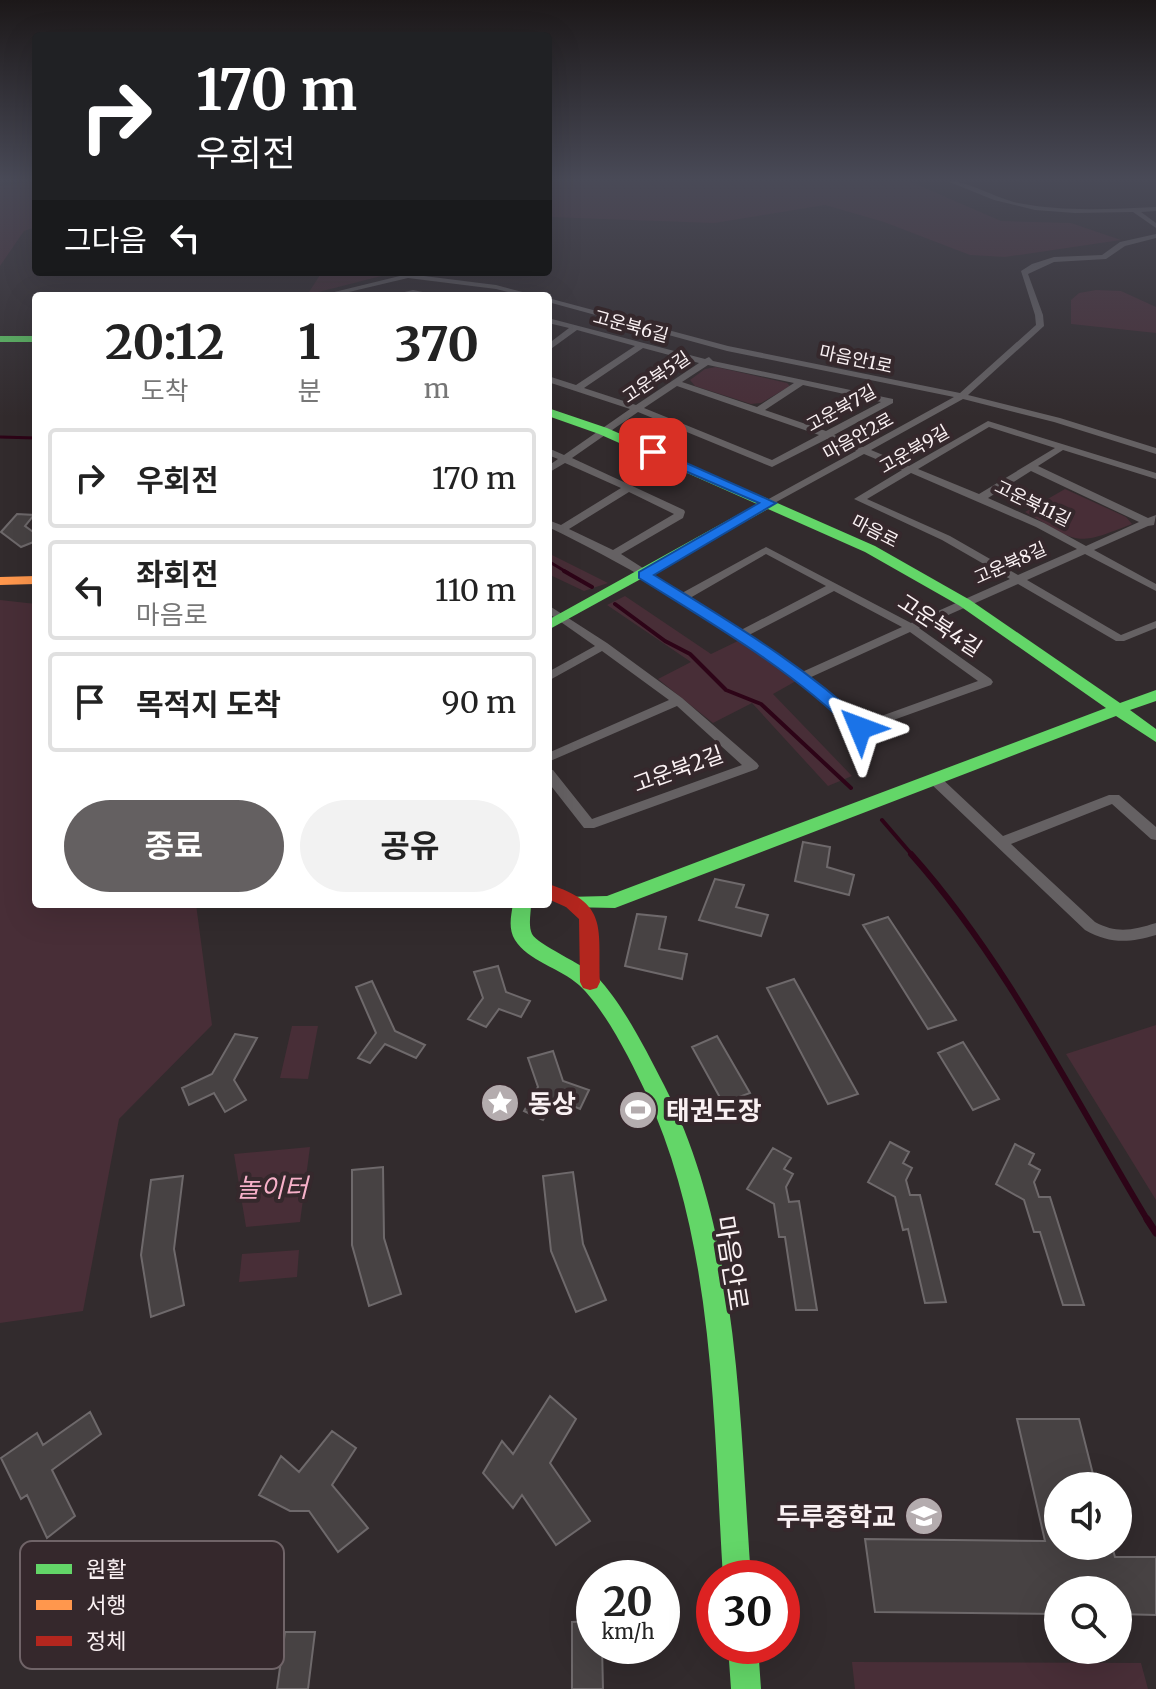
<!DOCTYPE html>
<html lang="ko">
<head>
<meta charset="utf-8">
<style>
	body { margin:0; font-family:Merriweather,"Noto Sans KR",serif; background:#f2f2f2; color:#222; height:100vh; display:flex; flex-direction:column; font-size:30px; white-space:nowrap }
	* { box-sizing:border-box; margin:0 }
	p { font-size:26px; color:#767676 }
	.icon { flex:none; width:44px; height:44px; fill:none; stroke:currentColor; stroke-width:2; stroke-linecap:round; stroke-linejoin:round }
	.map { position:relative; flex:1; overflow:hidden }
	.side { position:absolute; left:32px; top:292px; width:520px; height:616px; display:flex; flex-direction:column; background:#fff; border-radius:8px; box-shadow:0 8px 32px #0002 }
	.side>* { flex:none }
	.top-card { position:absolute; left:32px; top:32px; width:520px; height:244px; border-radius:8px; box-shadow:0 8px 32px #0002; background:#202124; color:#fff; overflow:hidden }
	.tools { position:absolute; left:1044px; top:1472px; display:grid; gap:16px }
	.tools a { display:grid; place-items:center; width:88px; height:88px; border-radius:50%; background:#fff; box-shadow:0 8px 32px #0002; font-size:40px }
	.speed { position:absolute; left:576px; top:1560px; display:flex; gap:16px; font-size:40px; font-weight:700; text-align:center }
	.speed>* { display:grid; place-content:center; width:104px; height:104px; border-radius:50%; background:#fff; box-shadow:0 8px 32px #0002; line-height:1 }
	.speed small { font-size:20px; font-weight:400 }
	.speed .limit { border:12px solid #d22; background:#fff; color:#111 }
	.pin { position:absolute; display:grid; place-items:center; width:68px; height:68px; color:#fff; margin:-34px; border-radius:16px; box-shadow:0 4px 12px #0006 }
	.me { position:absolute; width:88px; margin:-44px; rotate:314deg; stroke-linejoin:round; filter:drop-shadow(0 0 6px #0008) }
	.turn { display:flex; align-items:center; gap:28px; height:168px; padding:0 32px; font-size:36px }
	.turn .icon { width:104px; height:104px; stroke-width:2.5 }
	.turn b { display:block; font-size:56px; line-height:68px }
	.then { display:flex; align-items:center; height:76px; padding:0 32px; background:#0003; gap:16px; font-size:30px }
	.eta { display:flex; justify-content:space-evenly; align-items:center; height:136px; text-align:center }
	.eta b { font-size:48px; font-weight:700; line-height:56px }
	.action { display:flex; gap:16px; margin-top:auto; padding:16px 32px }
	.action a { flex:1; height:92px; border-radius:48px; background:#646061; color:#fff; font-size:32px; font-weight:700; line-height:92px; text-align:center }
	.action a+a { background:#f2f2f2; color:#222 }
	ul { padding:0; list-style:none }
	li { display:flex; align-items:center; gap:24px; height:100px; margin:0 16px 12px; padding:0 16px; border:4px solid #e0e0e0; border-radius:8px }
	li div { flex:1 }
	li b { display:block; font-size:30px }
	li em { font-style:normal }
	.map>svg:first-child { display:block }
</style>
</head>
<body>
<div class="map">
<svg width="1156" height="1689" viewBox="0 0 1156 1689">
	<rect width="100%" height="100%" fill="#322b2d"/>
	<path fill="#482e37" d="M36,181V227L24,231L0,266V186Z
		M548,181H909L1001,221L1071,223L1121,240L1005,257L970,255L884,222L825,205L714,223L548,217Z
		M322,272H397L307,295Z
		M1096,290L1121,291L1156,307V333L1071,324V300L1079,293Z
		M716,367L787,383L790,386L761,403L751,404L695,386L690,380L705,369Z
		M1065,489L1126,517L1132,524C1072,548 1079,542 1025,512Z
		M548,553L608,583L584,591L548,574Z
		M625,596L711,654L740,640L796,681L773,694L852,776L828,786L752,703L713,723L658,679L691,662L607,605Z
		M0,600L36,604V904H196L212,1025L119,1119L83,1311L0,1323Z
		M1156,1025V1200L1066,1054Z
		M292,1026H318L308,1079L280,1078Z
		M310,1147L300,1222L246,1227L234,1154Z
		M299,1250L297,1277L239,1282L242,1254Z
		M852,1662L1141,1663L1148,1689H855Z"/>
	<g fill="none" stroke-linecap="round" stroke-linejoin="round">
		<path stroke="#2d0417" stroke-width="3" d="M0,437L36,438
			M548,561L568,573"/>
		<path stroke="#2d0417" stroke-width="4" d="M564,571L592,587
			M615,604L665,641L690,654L726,690L761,704L851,788
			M882,820L913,856"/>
		<path stroke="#2d0417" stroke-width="6" d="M911,854C1008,963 1073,1097 1148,1221"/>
		<path stroke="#2d0417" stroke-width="7" d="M1147,1219L1156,1233"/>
	</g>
	<path fill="#474243" stroke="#6e696b" stroke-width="2" d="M17,514L34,515L25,526L36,534V541L21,547L1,532Z
		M803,842L830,847L827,867L854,875L849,895L795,881Z
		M715,879L744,885L736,907L768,915L761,936L699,920Z
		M637,914L666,917L659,949L687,954L682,979L625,966Z
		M888,917L956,1020L928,1029L863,925Z
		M498,966L506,992L530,1001L521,1017L499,1009L486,1027L468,1019L483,998L474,972Z
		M794,979L858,1094L828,1104L767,988Z
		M372,981L395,1031L425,1045L416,1058L385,1044L370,1063L358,1058L376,1033L356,987Z
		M235,1034L257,1038L234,1080L246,1100L225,1112L214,1093L189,1105L182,1088L212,1074Z
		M717,1036L750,1093L723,1103L692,1047Z
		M963,1042L999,1099L973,1110L938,1053Z
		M553,1051L563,1081L589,1090L580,1109L556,1099L543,1120L524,1111L538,1087L528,1058Z
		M890,1142L909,1152L903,1163L912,1168L906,1180L910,1195H920L946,1302L925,1303L908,1229L903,1230L895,1197L868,1182Z
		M1015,1144L1034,1154L1029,1164L1040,1170L1034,1182L1039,1197H1050L1084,1305H1063L1040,1232H1034L1024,1200L996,1184Z
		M773,1148L791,1158L784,1169L793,1174L786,1187L789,1202L799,1201L817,1310H796L785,1237H779L774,1204L747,1189Z
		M383,1167L384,1238L401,1294L369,1306L352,1245V1170Z
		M573,1172L583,1244L606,1300L576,1312L551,1251L543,1176Z
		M183,1176L174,1249L184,1305L151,1317L141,1255L151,1180Z
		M550,1396L576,1419L550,1463L590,1521L556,1545L522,1495L513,1508L483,1473L502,1441L513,1454Z
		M90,1412L101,1434L52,1470L75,1516L47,1538L27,1495L21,1499L1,1458L37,1433L43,1445Z
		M1017,1419H1079L1096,1486H1058V1546H1112L1115,1557H1156V1615L1118,1614V1590H1058V1614L875,1612L865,1539L1045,1541Z
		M332,1431L356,1448L332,1485L368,1528L338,1552L309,1511H290L259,1495L281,1456L299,1472Z
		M594,1621V1646H602L603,1689H572V1622Z
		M285,1632H315L308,1689H277Z"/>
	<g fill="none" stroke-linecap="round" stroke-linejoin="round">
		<path fill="#656163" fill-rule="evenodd" d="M947,181C969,181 995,198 1018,203C1064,212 1110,209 1156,207V211L1141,212L1156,223V228L1133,212L1075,213L1035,210L994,200Z
			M1156,234V238L1125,246L1106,259L1054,262L1028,274L1043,315L1044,326L968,395L1060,418L1156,448V454L1054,422L963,399L871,450L909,466L988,421L1156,473V479L1063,450L1038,466L1148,518L1156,515L1154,525L1148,526L1094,550L1156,584V591L1085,554L1027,580L1121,635L1156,621V628L1124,641H1116L1018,584L919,628L991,679L993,682L991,685L860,732L856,731C768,651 655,578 548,527V520L561,525L621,488L565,463L548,473V466L558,459L548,455V448L564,455L630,409L548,382V376L576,385L635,346L577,330L548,351V344L569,328L548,323V318L705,359L709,357L713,361L893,399V403L834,435L863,447L954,397L727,351L548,302V298L728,346L960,393L1036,325L1035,315L1021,271L1032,264L1054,257L1102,255L1120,242ZM643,348L699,363L636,405L584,388ZM708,365L794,383L757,407L682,382ZM803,385L881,402L826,431L765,410ZM677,386L819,435L772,460L644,408ZM638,412L772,467L827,439L856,451L765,501V505L769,506L864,454L902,470L854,499L942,540L1010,579L911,623L766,547L682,593L621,554L683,518L685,512L684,510L572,458ZM989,427L1055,448L979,494L918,469ZM1031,471L1139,522L1086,546L1044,523L988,498ZM911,473L1036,527L1077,549L1018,575L950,536L867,499ZM629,492L674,514L613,550L569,529ZM766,554L826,586L741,630L690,598ZM834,591L902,627L802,672L749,635ZM910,632L978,681L862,723L809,678Z
			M408,274L496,285L538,296H524L496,289L408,278L332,296H318Z
			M413,290L442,296H388Z
			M548,605L607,643L682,698L757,763L759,766L757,769L594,828H584L548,782V769L553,770L592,819L742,765L677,706L548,762V753L669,700L602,651L548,681V672L595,646L548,613Z
			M934,774L939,776L1003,836L1109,795H1119L1156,827V840L1151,839L1112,804L1011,844L1095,922C1117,934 1133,930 1156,923V935C1129,943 1110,944 1085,930L929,782L927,779L929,776Z"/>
		<path fill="#63d668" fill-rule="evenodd" d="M0,336H36V342H0Z
			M548,408L607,428L875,546L970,600L1120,703L1156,690V701L1130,710L1156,729V742L1116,716L615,908L566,907L564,902L566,897L607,896L1106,708L960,606L865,552L768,509L548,630V620L757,504L599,434L548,416Z
			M513,904H531C531,913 528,925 532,934C538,945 583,964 597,977C623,1004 647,1052 664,1085C740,1235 739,1415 751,1578H723C713,1417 715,1243 646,1093C631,1061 605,1009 579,985C560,968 528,961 515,940C508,929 511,916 513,904Z
			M728,1646H758L761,1689H731Z"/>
		<path fill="#ff974d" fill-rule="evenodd" d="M36,576V584L0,585V577Z"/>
		<path fill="#b3261e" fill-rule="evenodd" d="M548,884C609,903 598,928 600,982L597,988L590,990L583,988L580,982L579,919L566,907L548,899Z"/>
	</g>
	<linearGradient id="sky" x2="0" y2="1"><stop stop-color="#1c1819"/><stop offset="0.43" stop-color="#494a57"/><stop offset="1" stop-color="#494a57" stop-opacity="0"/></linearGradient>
	<rect width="1156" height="417" fill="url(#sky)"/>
	<path fill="#1a73e8" stroke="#114b97" stroke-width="2" d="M648,450H657L776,503L654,575C728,621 803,664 866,724L868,728L866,732H854C791,669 714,625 639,578V572L759,503L648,455Z"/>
	<defs>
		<symbol id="sight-disc" viewBox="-11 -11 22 22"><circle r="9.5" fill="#b4acae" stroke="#35282c"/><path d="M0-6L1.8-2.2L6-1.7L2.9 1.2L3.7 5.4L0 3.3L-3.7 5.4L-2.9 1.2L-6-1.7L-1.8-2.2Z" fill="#fff"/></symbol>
		<symbol id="stadium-disc" viewBox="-11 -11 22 22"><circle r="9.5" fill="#b4acae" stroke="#35282c"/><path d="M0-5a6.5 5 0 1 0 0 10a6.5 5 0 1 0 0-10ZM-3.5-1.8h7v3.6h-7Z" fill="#fff"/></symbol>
		<symbol id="school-disc" viewBox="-11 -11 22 22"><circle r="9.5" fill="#b4acae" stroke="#35282c"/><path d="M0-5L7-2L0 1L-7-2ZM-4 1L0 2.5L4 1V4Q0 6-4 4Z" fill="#fff"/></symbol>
	</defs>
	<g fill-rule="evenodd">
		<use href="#sight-disc" x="478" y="1081" width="44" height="44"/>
		<use href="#stadium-disc" x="616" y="1088" width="44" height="44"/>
		<use href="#school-disc" x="902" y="1494" width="44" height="44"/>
	</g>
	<g text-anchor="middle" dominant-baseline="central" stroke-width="8" stroke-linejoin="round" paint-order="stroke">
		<g font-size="18" fill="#faf1f3" stroke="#35282c">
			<text transform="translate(631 326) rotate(15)">고운북6길</text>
			<text transform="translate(856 359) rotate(12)">마음안1로</text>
			<text transform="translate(656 377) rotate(-34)">고운북5길</text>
			<text transform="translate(841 408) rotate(-29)">고운북7길</text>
			<text transform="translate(858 436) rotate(-29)">마음안2로</text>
			<text transform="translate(914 449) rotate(-30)">고운북9길</text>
			<text transform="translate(1033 503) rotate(26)">고운북11길</text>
			<text transform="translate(875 531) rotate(27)">마음로</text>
			<text transform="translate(1010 563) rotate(-24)">고운북8길</text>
		</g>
		<g font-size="22" fill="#faf1f3" stroke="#35282c">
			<text transform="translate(940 625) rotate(33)">고운북4길</text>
			<text transform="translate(678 769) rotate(-20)">고운북2길</text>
		</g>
		<g font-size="26" font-weight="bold" fill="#faf1f3" stroke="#35282c" text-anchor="start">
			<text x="528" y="1103">동상</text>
			<text x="666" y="1110">태권도장</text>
			<text x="896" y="1516" text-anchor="end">두루중학교</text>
		</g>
		<g font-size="26" font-style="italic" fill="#f7b1c9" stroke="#35282c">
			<text x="272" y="1187">놀이터</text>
		</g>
		<g font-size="26" fill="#faf1f3" stroke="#35282c">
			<text transform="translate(732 1263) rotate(81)">마음안로</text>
		</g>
	</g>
	<rect x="20" y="1541" width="264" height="128" rx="12" fill="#35282c" stroke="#706468" stroke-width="2"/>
	<rect x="36" y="1564" width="36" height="10" fill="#63d668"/>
	<rect x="36" y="1600" width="36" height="10" fill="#ff974d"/>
	<rect x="36" y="1636" width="36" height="10" fill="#b3261e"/>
	<g font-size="22" fill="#faf1f3">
		<text x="86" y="1577">원활</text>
		<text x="86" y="1613">서행</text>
		<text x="86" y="1649">정체</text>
	</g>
</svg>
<div class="tools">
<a><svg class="icon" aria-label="sound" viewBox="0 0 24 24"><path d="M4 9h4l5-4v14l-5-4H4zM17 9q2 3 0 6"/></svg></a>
<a><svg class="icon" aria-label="search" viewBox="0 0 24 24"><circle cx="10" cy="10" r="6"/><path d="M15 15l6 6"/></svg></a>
</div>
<div class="speed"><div>20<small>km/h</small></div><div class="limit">30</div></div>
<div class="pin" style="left:653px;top:452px;background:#d93025"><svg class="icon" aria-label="arrive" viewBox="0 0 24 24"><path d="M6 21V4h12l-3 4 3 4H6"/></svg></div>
<svg class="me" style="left:860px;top:728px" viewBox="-20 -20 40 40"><path d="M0-17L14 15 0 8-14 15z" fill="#1a73e8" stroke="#fff" stroke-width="4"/></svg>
<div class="top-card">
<div class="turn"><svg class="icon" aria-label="right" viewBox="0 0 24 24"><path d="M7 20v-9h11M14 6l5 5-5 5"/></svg><div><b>170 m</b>우회전</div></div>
<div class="then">그다음<svg class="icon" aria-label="left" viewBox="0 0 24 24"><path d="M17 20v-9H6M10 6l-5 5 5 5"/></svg></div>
</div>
<section class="side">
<div class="eta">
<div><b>20:12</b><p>도착</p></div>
<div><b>1</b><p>분</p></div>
<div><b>370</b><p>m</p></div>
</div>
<ul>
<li><svg class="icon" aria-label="right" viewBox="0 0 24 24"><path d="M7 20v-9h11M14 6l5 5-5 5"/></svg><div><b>우회전</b></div><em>170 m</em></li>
<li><svg class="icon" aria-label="left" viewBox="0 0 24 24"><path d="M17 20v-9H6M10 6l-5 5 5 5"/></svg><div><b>좌회전</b><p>마음로</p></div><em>110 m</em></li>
<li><svg class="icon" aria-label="arrive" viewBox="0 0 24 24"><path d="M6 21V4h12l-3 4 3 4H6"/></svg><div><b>목적지 도착</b></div><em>90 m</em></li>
</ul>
<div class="action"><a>종료</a><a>공유</a></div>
</section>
</div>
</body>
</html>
